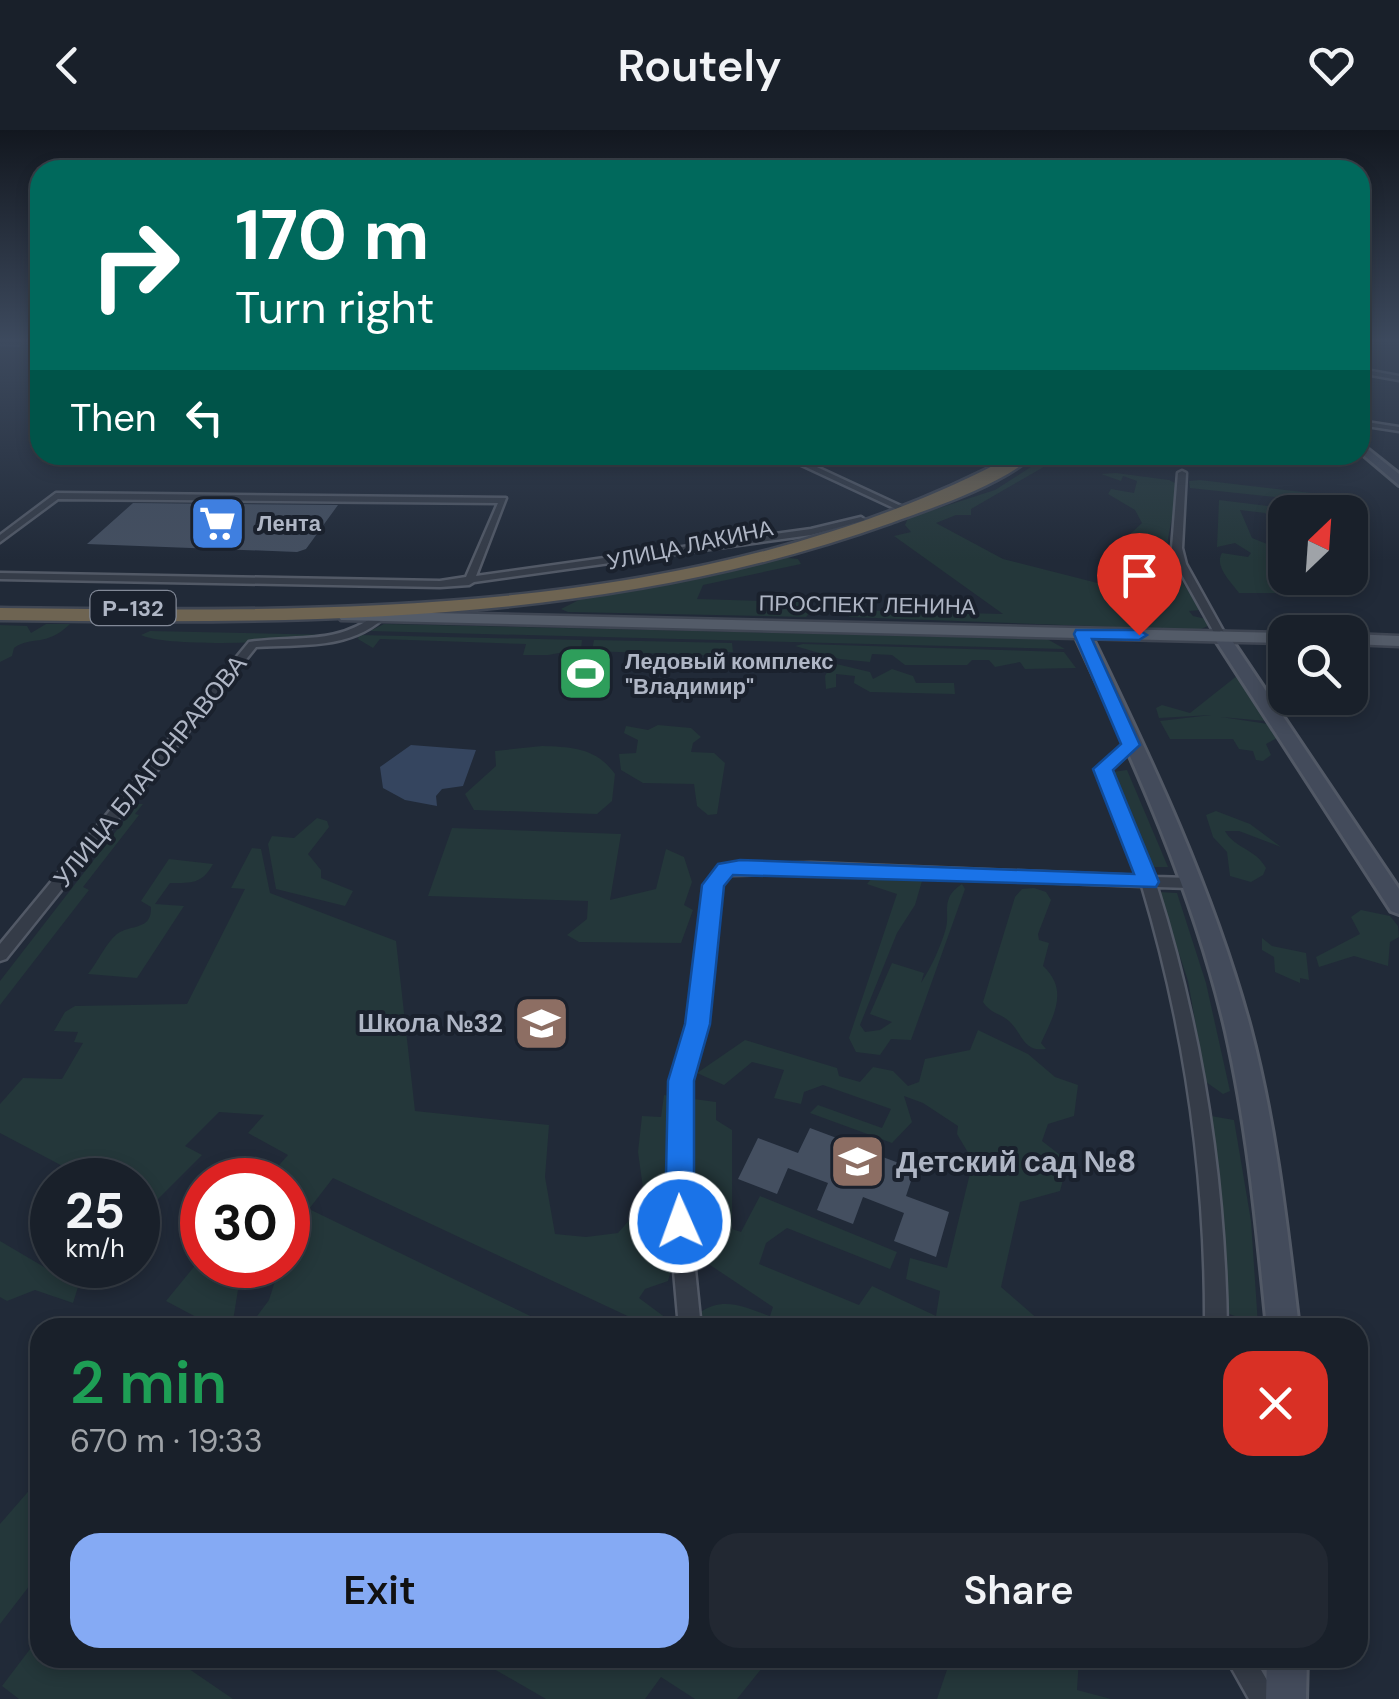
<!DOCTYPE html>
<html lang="en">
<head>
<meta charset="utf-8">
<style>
	body { margin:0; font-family:"DM Sans",sans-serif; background:#222832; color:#f1f3f6; height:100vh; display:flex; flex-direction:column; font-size:38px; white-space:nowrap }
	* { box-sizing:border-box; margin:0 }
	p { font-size:32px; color:#9fa3a8 }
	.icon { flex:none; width:55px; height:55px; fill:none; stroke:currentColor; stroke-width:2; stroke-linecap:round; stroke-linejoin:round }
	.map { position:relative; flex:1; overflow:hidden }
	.details { position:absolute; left:30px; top:1188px; width:1338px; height:350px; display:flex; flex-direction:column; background:#19202a; border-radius:30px; box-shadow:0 5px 15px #0003,0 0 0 2px #373e47 }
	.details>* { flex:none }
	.guide { position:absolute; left:30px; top:30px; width:1340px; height:305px; border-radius:30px; box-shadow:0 5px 15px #0003,0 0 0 2px #373e47; background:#00695c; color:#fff; overflow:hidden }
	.needle { width:65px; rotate:25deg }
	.buttons { position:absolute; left:1268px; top:365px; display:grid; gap:20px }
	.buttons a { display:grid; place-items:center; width:100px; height:100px; border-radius:20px; background:#19202a; box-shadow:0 5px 15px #0003,0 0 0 2px #373e47; font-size:50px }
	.speed { position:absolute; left:30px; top:1028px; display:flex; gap:20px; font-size:50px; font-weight:700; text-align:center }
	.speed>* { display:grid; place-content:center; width:130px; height:130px; border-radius:50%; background:#19202a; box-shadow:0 5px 15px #0003,0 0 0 2px #373e47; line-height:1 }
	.speed small { font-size:25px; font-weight:400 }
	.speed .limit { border:15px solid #d22; background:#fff; color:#111 }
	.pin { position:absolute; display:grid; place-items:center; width:85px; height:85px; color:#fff; margin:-102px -42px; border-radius:50% 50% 50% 0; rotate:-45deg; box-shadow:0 0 10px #0007 }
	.pin .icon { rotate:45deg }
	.me { position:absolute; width:110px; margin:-55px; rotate:358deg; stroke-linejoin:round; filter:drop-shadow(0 0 8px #0008) }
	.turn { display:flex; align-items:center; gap:35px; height:210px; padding:0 40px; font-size:45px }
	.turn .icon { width:130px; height:130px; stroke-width:2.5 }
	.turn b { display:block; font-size:70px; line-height:85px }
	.then { display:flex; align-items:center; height:95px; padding:0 40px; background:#0003; gap:20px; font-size:38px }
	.round { display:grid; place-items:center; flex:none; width:105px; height:105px; border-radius:30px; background:#222832 }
	.headline { display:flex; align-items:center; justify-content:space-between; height:170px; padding:0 40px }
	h1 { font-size:60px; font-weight:600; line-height:75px; color:#1e9e55 }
	.primary-button { display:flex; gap:20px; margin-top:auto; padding:20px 40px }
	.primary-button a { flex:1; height:115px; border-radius:30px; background:#85aaf4; color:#111; font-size:40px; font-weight:600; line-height:115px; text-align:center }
	.primary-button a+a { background:#222832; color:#f1f3f6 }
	header { display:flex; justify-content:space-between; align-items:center; height:130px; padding:0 40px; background:#19202a; font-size:45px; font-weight:600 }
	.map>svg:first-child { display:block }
</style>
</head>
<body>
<header><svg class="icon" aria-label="back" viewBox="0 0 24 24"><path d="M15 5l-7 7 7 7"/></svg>Routely<svg class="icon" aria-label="heart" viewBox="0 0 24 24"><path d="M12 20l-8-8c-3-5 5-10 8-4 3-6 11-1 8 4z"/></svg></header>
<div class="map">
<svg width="1399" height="1569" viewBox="0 0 1399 1569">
	<rect width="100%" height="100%" fill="#212a38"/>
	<path fill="#24373a" d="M1037,333L1047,335L971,379V385H956L936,393L1003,429L1168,471L1130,434L1144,431L1138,421L1125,415L1128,406L1142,393L1135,380L1108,364L1111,359L1134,363L1137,351L1123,346L1121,351L1101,344L1116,343L1169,350L1177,354C1176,373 1171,390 1168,409C1165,434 1189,460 1201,480L1189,481L1193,486L1206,489L1210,495L1199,500L849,487L848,480L1003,484L894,406L911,402L905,395L908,388L995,360Z
		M1200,350L1311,363L1322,368L1336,382H1285V398L1276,397L1265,383L1240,380L1252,408L1285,421V436L1274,437L1299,459L1279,463H1239C1230,451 1214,436 1222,423L1248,427L1251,423L1235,413L1217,417L1219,370L1301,380H1313V371L1190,358L1189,351Z
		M780,427L798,429L801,434L703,455L697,469L804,472L814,478L806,487L568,482L561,479L583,468Z
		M46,494H70C45,518 32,505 14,518L12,526L0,532V495L27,496L31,503Z
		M384,494L1047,509L1065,519L370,501Z
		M150,501L333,505C303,513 167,518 141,505Z
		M359,505L582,510L581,519L548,525H523L526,514L380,509L373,518L358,509Z
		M594,510L732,513L733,522H722L723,526L592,521Z
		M803,514L1064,522L1076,538L1025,539L1020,532L995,537L989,530H972L967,535H905L892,525L872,524L870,532L840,529L795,516Z
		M832,533L870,542L873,549L892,539L913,546L916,553H954L955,564L870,562L854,553L855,546L836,544V557L826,559L825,546Z
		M1238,545L1266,591L1221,587L1268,594L1277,608L1266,614L1271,625L1263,631L1256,630L1253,621L1239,619L1233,609H1170L1160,591L1211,585L1159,588L1156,578L1162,575L1190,583Z
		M658,595L691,598L701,607L693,613L691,622L714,623L725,633L717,684L708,685L697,676L694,654L643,653L621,640L619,624L636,623L638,610L624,603L626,596L648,600Z
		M542,616C573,617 596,618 615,644L612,671L597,684L474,680L465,664L496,636L495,621Z
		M1127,640L1168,737H1151L1113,642Z
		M137,674H143L135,684L139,685L83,757L89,760L0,875V851Z
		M1216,681L1250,694L1281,717L1239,701H1225C1234,718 1256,719 1266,738L1263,745L1251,752L1230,746L1227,722L1213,707L1206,685Z
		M317,688L327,691L329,697L308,724L321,740V748L353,761L345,776L276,759L268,714L272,706L294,708Z
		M452,698L621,704L610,770L656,759L666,719L684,727L692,752L684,775L693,780L681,813L579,812L567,805L587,789L588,771L428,766Z
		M252,718L261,719L270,763L396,811L415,981L549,995L545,1047L555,1104L586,1107L618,1103L645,1072L638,1022L642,986L661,987L664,965L716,972V990L732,1000V1099L741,1102L760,1066L897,1122L890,1139L787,1098L766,1113L759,1134L859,1175L872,1156L936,1186L940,1161L906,1149L910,1128L947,1138L973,1031L957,1004L958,996L923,973L904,966L912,992L892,1013L810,983L818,975L882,998L891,979L823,955L804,962L801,974L774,968L784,940L752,932L724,955L697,943L745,910L837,938L839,946L860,952L873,937L893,941L908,956L919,952L925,929L970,920L978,900L1028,924L1055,947L1078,955L1074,986L1048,994L1042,1011L1068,1031L1060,1061L1020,1072L1001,1157L1048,1198L699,1197V1183C724,1166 743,1177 770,1186L773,1177L707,1133L675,1127L668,1151L645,1159L639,1168L678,1197H651L333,1048L309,1079L553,1197L337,1198L318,1188L307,1197H249L269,1170L280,1135H288V1050H266L288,1025L248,1003L264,985L219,982L185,1016L202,1025L153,1074H138V1050H89L0,1003V974L23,948L62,949L83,913L74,912L78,902L54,901L65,882L75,876L187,874L245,759L231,758Z
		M169,729L213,734C202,754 192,753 170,753L155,774L184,776L137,848L88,844C97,833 106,813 117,804C131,794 152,801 151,777L141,771Z
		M871,749L922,751L915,775L897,803L860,895L865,902L880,900L892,892L870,884L892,833L924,843L921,853C931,838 941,816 946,798C950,782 940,768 962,754L965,759L911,910L891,909L880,925L856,922L849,908L897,764L867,754Z
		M1034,758L1046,762L1051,770L1038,804L1039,810L1049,813L1043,836C1069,860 1054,885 1041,913L1046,919C1023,922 1023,904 1009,891C1000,883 991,884 983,872L1015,767L1022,759Z
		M1159,762L1177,763L1206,853L1230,961L1223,964L1206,952L1188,851Z
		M1361,780L1390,786L1398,796L1399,807L1390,812L1388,836L1354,826L1319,837L1316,827L1360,804L1351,787Z
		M1262,808L1272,816L1306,823L1309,850L1300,848V853L1275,842L1274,827L1262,820Z
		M1211,986L1234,990L1251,1091L1258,1195L1224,1182L1222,1080Z
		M0,1111L78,1157L73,1173L35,1160L7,1171L0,1167Z
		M202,1127V1135H242L232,1197H215L166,1171Z
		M40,1348V1442L0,1494V1394Z
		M40,1506V1528H173L233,1569H19L2,1556Z
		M475,1528H770L737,1569H695L661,1547L645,1569H546Z
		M951,1528H1079L1077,1560L1111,1569H937Z"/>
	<path fill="#35455f" d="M411,615L476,620L463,656L442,659L436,666L437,676L405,670L383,658L380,637Z"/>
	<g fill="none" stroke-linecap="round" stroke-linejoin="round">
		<path stroke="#35455f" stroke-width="2.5" d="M0,215L19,216"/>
	</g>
	<path fill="#444f60" d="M133,373L338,375L306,419L297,422L87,414Z
		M810,998L842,1010L831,1036L870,1051L880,1026L915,1039L906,1066L949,1082L936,1127L894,1111L904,1083L863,1067L853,1094L817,1080L828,1053L788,1038L777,1064L738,1049L758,1008L798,1023Z"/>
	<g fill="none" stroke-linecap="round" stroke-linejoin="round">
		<defs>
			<path id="street" d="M1360,239L1399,246V250L1360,243Z
				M1360,291L1399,297V301L1360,295Z
				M780,325H791L903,377L896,379Z
				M1182,341L1186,343L1182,418L1186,434L1226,506L1221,509L1216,506L1176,434L1172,418L1178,343Z
				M56,363L506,368L476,446L811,399L861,387L865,390L811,405L474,452L469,455L440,457L0,449V443L440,451L466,447L498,373L58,369L0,412V405Z
				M377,484L386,486C351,520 301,514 256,517L6,829L0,831V814L249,512C297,505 335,516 377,484Z
				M1131,611L1137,615L1135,618L1110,640L1154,747L1190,748L1197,753L1190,758L1157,757C1202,900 1225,1048 1227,1198H1205C1206,1048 1185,899 1142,756L811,743L730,745L720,756L706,894L690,951L687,1061L701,1198H679L667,1061L672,951L690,894L708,752L721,737L726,735L811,733L1139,746L1097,639L1127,612Z
				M1226,1528H1254L1278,1569H1249Z"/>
			<path id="secondary" d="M1360,313L1399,344V355L1360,322Z
				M1076,500L1090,503C1152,631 1213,760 1250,897C1276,995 1287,1097 1299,1198H1267C1257,1099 1248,1000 1226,902C1194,763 1134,632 1074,503Z
				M1221,501L1227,503L1399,759V784L1391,781L1213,506Z
				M1267,1528H1307L1306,1569H1266Z"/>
			<path id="primary" d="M347,481L1285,503V513L341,490L338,486Z
				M1350,504L1399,506V516L1350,514Z"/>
			<path id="highway" d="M1014,325H1034C1002,355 932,378 891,393C605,496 300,494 0,490V478C339,482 706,489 1014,325Z"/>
		</defs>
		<use href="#street" stroke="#525966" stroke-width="5"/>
		<use href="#secondary" stroke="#525966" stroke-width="6"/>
		<use href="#primary" stroke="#3e4552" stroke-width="5"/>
		<use href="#highway" stroke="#3f4653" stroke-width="5"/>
		<use href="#street" fill="#353c48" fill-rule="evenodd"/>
		<use href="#secondary" fill="#434b5b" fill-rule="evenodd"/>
		<use href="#primary" fill="#535b68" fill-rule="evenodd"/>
		<use href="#highway" fill="#6e6452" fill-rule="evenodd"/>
	</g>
	<linearGradient id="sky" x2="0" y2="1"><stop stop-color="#12171f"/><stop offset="0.49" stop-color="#3d4a5e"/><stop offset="1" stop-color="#3d4a5e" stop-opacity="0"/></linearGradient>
	<rect width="1399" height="430" fill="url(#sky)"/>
	<path fill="#1a73e8" stroke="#114b97" stroke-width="2.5" d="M1076,500H1139L1147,505L1139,510L1092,509L1140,615L1113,640L1159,752L1156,757L733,745L724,756L710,894L694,951V1092L690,1102L680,1106L669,1102L665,1092L668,951L685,894L702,755L718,734L740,730L1134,744L1093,639L1121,614L1074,504Z"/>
	<defs>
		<symbol id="supermarket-square" viewBox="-11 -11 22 22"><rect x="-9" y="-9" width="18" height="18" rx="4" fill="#3f7fe0" stroke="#1a212d"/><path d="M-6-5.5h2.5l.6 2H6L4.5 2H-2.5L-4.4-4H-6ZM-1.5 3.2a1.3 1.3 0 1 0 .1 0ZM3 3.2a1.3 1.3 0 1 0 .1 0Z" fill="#fff"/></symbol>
		<symbol id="stadium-square" viewBox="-11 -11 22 22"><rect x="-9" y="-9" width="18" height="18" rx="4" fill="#2e9e5b" stroke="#1a212d"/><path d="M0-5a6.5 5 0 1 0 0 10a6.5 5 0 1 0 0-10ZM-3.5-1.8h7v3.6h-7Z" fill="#fff"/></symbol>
		<symbol id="school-square" viewBox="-11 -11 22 22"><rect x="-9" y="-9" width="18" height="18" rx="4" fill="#8d6e63" stroke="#1a212d"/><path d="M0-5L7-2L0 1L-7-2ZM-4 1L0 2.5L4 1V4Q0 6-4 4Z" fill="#fff"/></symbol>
	</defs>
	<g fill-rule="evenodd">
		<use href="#supermarket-square" x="186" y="362" width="63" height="63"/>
		<use href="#stadium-square" x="554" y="512" width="63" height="63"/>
		<use href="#school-square" x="510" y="862" width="63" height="63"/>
		<use href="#school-square" x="826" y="1000" width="63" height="63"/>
	</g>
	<g text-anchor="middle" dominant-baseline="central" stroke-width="8" stroke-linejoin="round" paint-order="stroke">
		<g font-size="22" font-weight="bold" fill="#afb6c5" stroke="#1a212d" text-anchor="start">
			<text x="257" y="393">Лента</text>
			<text x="625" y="531">Ледовый комплекс<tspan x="625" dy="25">"Владимир"</tspan></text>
		</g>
		<g font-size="22" fill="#afb6c5" stroke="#1a212d">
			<text transform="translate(690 415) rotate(-12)">УЛИЦА ЛАКИНА</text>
			<text transform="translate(867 475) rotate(1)">ПРОСПЕКТ ЛЕНИНА</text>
		</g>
		<rect fill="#1a212d" stroke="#828997" stroke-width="2.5" x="90.5" y="461" width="85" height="34" rx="8"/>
		<g font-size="22" font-weight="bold" fill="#afb6c5">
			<text x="133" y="478">Р-132</text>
		</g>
		<g font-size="25" fill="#afb6c5" stroke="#1a212d">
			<text transform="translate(150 641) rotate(-51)">УЛИЦА БЛАГОНРАВОВА</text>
		</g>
		<g font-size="25" font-weight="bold" fill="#afb6c5" stroke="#1a212d" text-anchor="end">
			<text x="503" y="893">Школа №32</text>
		</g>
		<g font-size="30" font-weight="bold" fill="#afb6c5" stroke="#1a212d" text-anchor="start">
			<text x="896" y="1031">Детский сад №8</text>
		</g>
	</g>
</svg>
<div class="buttons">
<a><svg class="needle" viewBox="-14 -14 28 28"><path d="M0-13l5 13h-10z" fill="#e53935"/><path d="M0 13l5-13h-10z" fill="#9fa3a8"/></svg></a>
<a><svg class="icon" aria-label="search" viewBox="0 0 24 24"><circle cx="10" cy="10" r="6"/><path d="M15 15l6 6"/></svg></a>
</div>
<div class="speed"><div>25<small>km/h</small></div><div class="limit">30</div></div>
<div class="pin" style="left:1139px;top:505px;background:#d93025"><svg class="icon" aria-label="arrive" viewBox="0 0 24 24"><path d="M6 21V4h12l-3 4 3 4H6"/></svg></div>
<svg class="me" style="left:680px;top:1092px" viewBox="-20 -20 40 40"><circle r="17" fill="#1a73e8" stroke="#fff" stroke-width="3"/><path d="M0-11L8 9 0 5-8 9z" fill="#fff"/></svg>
<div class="guide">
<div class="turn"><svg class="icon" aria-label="right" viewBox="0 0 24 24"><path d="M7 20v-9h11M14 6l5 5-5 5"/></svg><div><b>170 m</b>Turn right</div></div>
<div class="then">Then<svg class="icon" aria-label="left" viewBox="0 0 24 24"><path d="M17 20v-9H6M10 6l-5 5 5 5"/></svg></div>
</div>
<section class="details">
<div class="headline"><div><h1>2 min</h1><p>670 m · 19:33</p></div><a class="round" style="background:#d93025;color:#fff"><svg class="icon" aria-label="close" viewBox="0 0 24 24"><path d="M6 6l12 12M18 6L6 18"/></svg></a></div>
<div class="primary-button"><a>Exit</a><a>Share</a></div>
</section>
</div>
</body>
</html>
